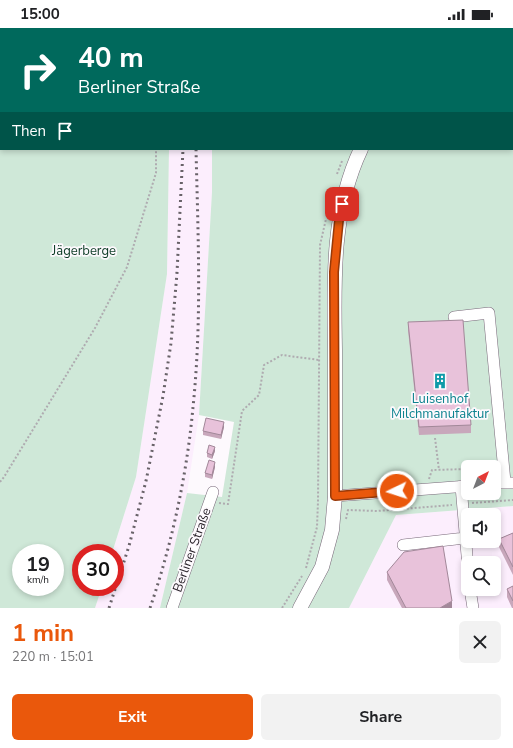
<!DOCTYPE html>
<html lang="en">
<head>
<meta charset="utf-8">
<style>
	body { margin:0; font-family:"Nunito Sans",sans-serif; background:#f2f2f2; color:#202124; height:100vh; display:flex; flex-direction:column; font-size:15px; white-space:nowrap }
	* { box-sizing:border-box; margin:0 }
	p { font-size:13px; color:#757577 }
	.icon { flex:none; width:22px; height:22px; fill:none; stroke:currentColor; stroke-width:2; stroke-linecap:round; stroke-linejoin:round }
	.map { position:relative; height:580px; overflow:hidden }
	.details { display:flex; flex-direction:column; background:#fff; flex:1 }
	.details>* { flex:none }
	.top-card { position:absolute; left:0px; top:0px; width:513px; height:122px; box-shadow:0 2px 6px #0003; background:#00695c; color:#fff; overflow:hidden }
	.needle { width:26px; rotate:42deg }
	.controls { position:absolute; left:461px; top:432px; display:grid; gap:8px }
	.controls a { display:grid; place-items:center; width:40px; height:40px; border-radius:6px; background:#fff; box-shadow:0 2px 6px #0003; font-size:20px }
	.speed { position:absolute; left:12px; top:516px; display:flex; gap:8px; font-size:20px; font-weight:700; text-align:center }
	.speed>* { display:grid; place-content:center; width:52px; height:52px; border-radius:50%; background:#fff; box-shadow:0 2px 6px #0003; line-height:1 }
	.speed small { font-size:10px; font-weight:400 }
	.speed .limit { border:6px solid #d22; background:#fff; color:#111 }
	.pin { position:absolute; display:grid; place-items:center; width:34px; height:34px; color:#fff; margin:-17px; border-radius:8px; box-shadow:0 2px 6px #0006 }
	.me { position:absolute; width:44px; margin:-22px; rotate:266deg; stroke-linejoin:round; filter:drop-shadow(0 0 3px #0008) }
	.turn { display:flex; align-items:center; gap:14px; height:84px; padding:0 12px; font-size:18px }
	.turn .icon { width:52px; height:52px; stroke-width:2.5 }
	.turn b { display:block; font-size:28px; line-height:34px }
	.then { display:flex; align-items:center; height:38px; padding:0 12px; background:#0003; gap:8px; font-size:15px }
	.round { display:grid; place-items:center; flex:none; width:42px; height:42px; border-radius:6px; background:#f2f2f2 }
	.summary { display:flex; align-items:center; justify-content:space-between; height:68px; padding:0 12px }
	h1 { font-size:24px; font-weight:700; line-height:30px; color:#ea580c }
	.action { display:flex; gap:8px; margin-top:auto; padding:8px 12px }
	.action a { flex:1; height:46px; border-radius:6px; background:#ea580c; color:#fff; font-size:16px; font-weight:700; line-height:46px; text-align:center }
	.action a+a { background:#f2f2f2; color:#202124 }
	.status { display:flex; justify-content:space-between; align-items:center; height:28px; padding:0 20px; background:#fff; direction:ltr }
	.status svg { height:11px; fill:currentColor }
	.map>svg:first-child { display:block }
</style>
</head>
<body>
<div class="status"><b>15:00</b><svg viewBox="0 0 49 12"><path d="M0 12V9h3v3zM5 12V6h3v6zM10 12V3h3v9zM15 12V0h3v12zM26 1h20v11H26zM47 4h2v5h-2z"/></svg></div>
<div class="map">
<svg width="513" height="580" viewBox="0 0 513 580">
	<rect width="100%" height="100%" fill="#fdf9fd"/>
	<path fill="#fceefd" fill-rule="evenodd" d="M169,121H212V164L199,387L187,465L160,580H95L102,559H115V525H112L136,449L167,246Z
		M513,478V580H349L396,487ZM468,487H494V513H468ZM468,535H494V561H468Z"/>
	<path fill="#cfe8d8" fill-rule="evenodd" d="M0,0H171L1,1V121H169L167,246L136,449L112,525H81V559H102L95,580H0ZM21,525H55V559H21Z
		M212,0H513V478L396,487L349,580H160L187,465L222,469L234,394L199,387L212,164V121H512V1ZM468,439H494V465H468Z"/>
	<g fill="none" stroke-linecap="round" stroke-linejoin="round">
		<defs>
			<path id="minor" d="M454,289L489,285L505,454
				M494,455H513
				M461,458L468,539
				M335,468L468,458
				M403,517L465,510
				M470,561L473,580
				M172,580L213,464"/>
			<path id="major" d="M418,1L419,0
				M300,580L322,539L332,502L335,468C335,419 335,370 335,322C334,254 331,184 361,121"/>
		</defs>
		<use href="#minor" stroke="#786879" stroke-width="12"/>
		<use href="#major" stroke="#786879" stroke-width="15"/>
		<path stroke="#afabb0" stroke-width="2" stroke-dasharray="2 2" stroke-linecap="butt" d="M156,1V0
			M401,1L402,0
			M337,146L342,133
			M435,410L439,442
			M429,451L432,442L468,441
			M0,454L4,449L95,300L127,239L156,145V121
			M219,475L228,476L242,383L259,367L264,337L282,327L319,332
			M472,475L513,472
			M346,491L348,482L377,483L452,477
			M306,540L317,499L318,473L320,217L326,191
			M282,580L302,548"/>
		<use href="#minor" stroke="#fff" stroke-width="11"/>
		<use href="#major" stroke="#fff" stroke-width="14"/>
		<path stroke="#686268" stroke-width="3" stroke-dasharray="2 4" stroke-linecap="butt" d="M184,0V1
			M193,0V1
			M109,580L129,518L146,453L163,368L171,315L177,245L183,121
			M150,580C172,516 187,446 193,379C202,293 198,207 196,121"/>
	</g>
	<path fill="#c8a7bb" d="M408,294L471,397V405L419,407L408,302Z
		M224,399L221,411L203,407V403Z
		M215,423L212,431L207,429V425Z
		M215,439L212,451L205,449V445Z
		M513,505V547L499,519V511Z
		M387,544L452,580H402L387,552Z
		M513,558V580H512L507,569V561Z"/>
	<path fill="#a28899" d="M224,394V399L221,411V407Z
		M215,419V423L212,431V427Z
		M215,434V439L212,451V447Z
		M452,573V580H440Z"/>
	<path fill="#e8c2da" stroke="#a28899" d="M463,292L471,397L419,399L408,294Z
		M206,390L224,394L221,407L203,403Z
		M209,417L215,419L212,427L207,425Z
		M209,432L215,434L212,447L205,445Z
		M513,505V539L499,511Z
		M443,518L452,573L440,580H406L387,544L404,524Z
		M513,558V573L507,561Z"/>
	<g fill="none" stroke-linecap="round" stroke-linejoin="round">
		<defs>
			<path id="route" d="M342,176L339,192L334,244L335,468L397,463"/>
		</defs>
		<use href="#route" stroke="#983908" stroke-width="10"/>
		<use href="#route" stroke="#ea580c" stroke-width="7"/>
	</g>
	<defs>
		<symbol id="building-bare" viewBox="-9 -9 18 18"><path d="M-4-6H4V6H1V3H-1V6H-4ZM-2.5-4.3h1.7v1.8h-1.7ZM.8-4.3h1.7v1.8H.8ZM-2.5-1h1.7V.8h-1.7ZM.8-1h1.7V.8H.8Z" fill="#0f9aa8" stroke="#fdf9fd" stroke-width="2.5" paint-order="stroke"/></symbol>
	</defs>
	<g fill-rule="evenodd">
		<use href="#building-bare" x="429" y="342" width="22" height="22"/>
	</g>
	<g text-anchor="middle" dominant-baseline="central" stroke-width="3.5" stroke-linejoin="round" paint-order="stroke">
		<g font-size="13" fill="#0c3c25" stroke="#fdf9fd">
			<text x="84" y="223">Jägerberge</text>
		</g>
		<g font-size="13" fill="#0d838f" stroke="#fdf9fd">
			<text x="440" y="371">Luisenhof<tspan x="440" dy="15">Milchmanufaktur</tspan></text>
		</g>
		<g font-size="13" fill="#251f26" stroke="#fdf9fd">
			<text transform="translate(192 522) rotate(-70)">Berliner Straße</text>
		</g>
	</g>
</svg>
<div class="controls">
<a><svg class="needle" viewBox="-14 -14 28 28"><path d="M0-13l5 13h-10z" fill="#e53935"/><path d="M0 13l5-13h-10z" fill="#757577"/></svg></a>
<a><svg class="icon" aria-label="sound" viewBox="0 0 24 24"><path d="M4 9h4l5-4v14l-5-4H4zM17 9q2 3 0 6"/></svg></a>
<a><svg class="icon" aria-label="search" viewBox="0 0 24 24"><circle cx="10" cy="10" r="6"/><path d="M15 15l6 6"/></svg></a>
</div>
<div class="speed"><div>19<small>km/h</small></div><div class="limit">30</div></div>
<div class="pin" style="left:342px;top:176px;background:#d93025"><svg class="icon" aria-label="arrive" viewBox="0 0 24 24"><path d="M6 21V4h12l-3 4 3 4H6"/></svg></div>
<svg class="me" style="left:397px;top:463px" viewBox="-20 -20 40 40"><circle r="17" fill="#ea580c" stroke="#fff" stroke-width="3"/><path d="M0-11L8 9 0 5-8 9z" fill="#fff"/></svg>
<div class="top-card">
<div class="turn"><svg class="icon" aria-label="right" viewBox="0 0 24 24"><path d="M7 20v-9h11M14 6l5 5-5 5"/></svg><div><b>40 m</b>Berliner Straße</div></div>
<div class="then">Then<svg class="icon" aria-label="arrive" viewBox="0 0 24 24"><path d="M6 21V4h12l-3 4 3 4H6"/></svg></div>
</div>
</div>
<section class="details">
<div class="summary"><div><h1>1 min</h1><p>220 m · 15:01</p></div><a class="round"><svg class="icon" aria-label="close" viewBox="0 0 24 24"><path d="M6 6l12 12M18 6L6 18"/></svg></a></div>
<div class="action"><a>Exit</a><a>Share</a></div>
</section>
</body>
</html>
